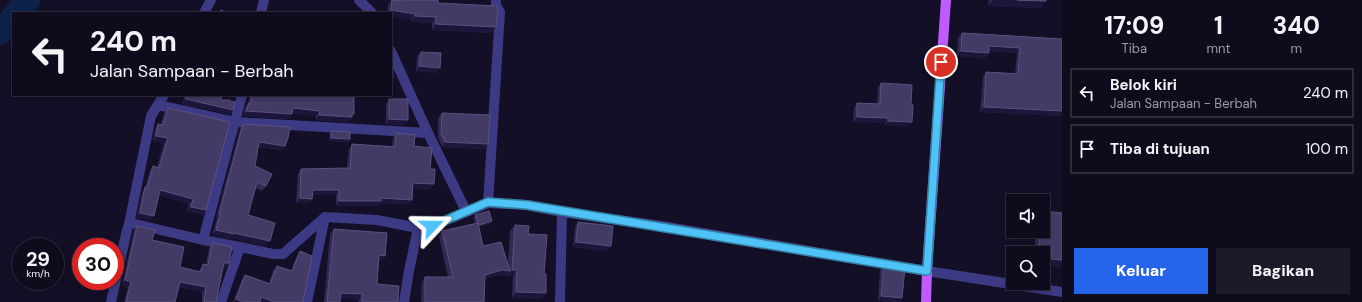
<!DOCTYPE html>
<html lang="id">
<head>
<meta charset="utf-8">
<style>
	body { margin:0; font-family:"DM Sans",sans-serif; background:#1c1929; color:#f1f3f6; height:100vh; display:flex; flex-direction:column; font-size:15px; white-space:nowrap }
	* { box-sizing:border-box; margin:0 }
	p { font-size:13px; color:#9b9ba3 }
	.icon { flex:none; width:22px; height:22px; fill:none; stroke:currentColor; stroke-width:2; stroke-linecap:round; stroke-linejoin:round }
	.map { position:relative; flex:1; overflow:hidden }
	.panel { display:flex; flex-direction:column; background:#0e0b1c; width:300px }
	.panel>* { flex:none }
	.guide { position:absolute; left:12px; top:12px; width:380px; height:84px; border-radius:0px; box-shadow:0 2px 6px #0003,0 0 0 1px #2e2b3b; background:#0e0b1c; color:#f1f3f6; overflow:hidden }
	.fabs { position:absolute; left:1006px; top:194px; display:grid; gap:8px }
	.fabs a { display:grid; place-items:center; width:44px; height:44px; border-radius:0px; background:#0e0b1c; box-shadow:0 2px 6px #0003,0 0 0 1px #2e2b3b; font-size:20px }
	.speed { position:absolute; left:12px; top:238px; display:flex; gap:8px; font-size:20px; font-weight:700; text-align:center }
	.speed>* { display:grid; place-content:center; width:52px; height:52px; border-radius:50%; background:#0e0b1c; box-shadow:0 2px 6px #0003,0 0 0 1px #2e2b3b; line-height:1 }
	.speed small { font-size:10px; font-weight:400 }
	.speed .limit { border:6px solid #d22; background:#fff; color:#111 }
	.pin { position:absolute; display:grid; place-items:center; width:34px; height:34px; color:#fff; margin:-17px; border:2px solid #fff; border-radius:50%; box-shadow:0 1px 4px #0007 }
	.me { position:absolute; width:44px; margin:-22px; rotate:67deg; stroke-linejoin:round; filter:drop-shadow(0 0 3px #0008) }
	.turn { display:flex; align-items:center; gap:14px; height:84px; padding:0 12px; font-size:18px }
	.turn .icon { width:52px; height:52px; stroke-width:2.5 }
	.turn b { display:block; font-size:28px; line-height:34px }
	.eta { display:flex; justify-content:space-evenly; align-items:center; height:68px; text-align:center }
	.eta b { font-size:24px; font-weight:800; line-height:28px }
	.action { display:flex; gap:8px; margin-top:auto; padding:8px 12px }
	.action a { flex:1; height:46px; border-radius:0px; background:#2563eb; color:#fff; font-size:16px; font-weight:800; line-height:46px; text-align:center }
	.action a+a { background:#1c1929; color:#f1f3f6 }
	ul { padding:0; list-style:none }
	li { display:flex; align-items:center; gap:12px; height:50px; margin:0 8px 6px; padding:0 4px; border:2px solid #2e2b3b; border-radius:0px }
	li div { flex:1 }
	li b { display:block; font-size:15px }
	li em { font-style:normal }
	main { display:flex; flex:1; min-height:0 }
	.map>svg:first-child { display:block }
</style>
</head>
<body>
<main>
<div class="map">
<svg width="1062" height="302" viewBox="0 0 1062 302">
	<rect width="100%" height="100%" fill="#130f26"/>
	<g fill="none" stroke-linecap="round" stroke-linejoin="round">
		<path stroke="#0c2248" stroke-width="25" d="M17,13L28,0
			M0,32L13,18"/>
		<path stroke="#3d3a85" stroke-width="10" d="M359,0L372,13
			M204,13L211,0
			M261,13L264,0
			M391,51L428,133L466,211
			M158,105L235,122L428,133
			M488,203L500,12L496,6V0
			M129,224L151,116L164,95
			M418,228L432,226L488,203L527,205L562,212L661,226L927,271L1062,292
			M203,240L242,95
			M240,247L273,254H283L325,217L377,220L418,228L409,271L404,302
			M111,302L127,230L129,224L131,223L203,240L240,247L221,302
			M307,302L325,217
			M560,302L562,212"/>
		<path stroke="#c25bff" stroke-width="10" d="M926,302L927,271L946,0"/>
	</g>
	<path fill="#312854" d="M391,0H438V3L492,33L432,30V23L411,22V20L391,17V13H387L388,5Z
		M989,0H1046L1041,8L988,6Z
		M962,33L1062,39V116L980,112L983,77L986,72L1015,73L1017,53L989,51V53L985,58L957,56L958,38Z
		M421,52L440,68L436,73L416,71L417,56Z
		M881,83L909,126L885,125V123L853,122L854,108L857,103L877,104L878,87Z
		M185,95H222L221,100L230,114L182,104Z
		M250,95H354L352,116L349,122L316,120V116L293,113L289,119L243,116L245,108L248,103Z
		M389,99L408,120L405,125L386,124V104Z
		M168,108L206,210L203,215L187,211L189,204L159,195L151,221L137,218L142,192L145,188L150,171L153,166L157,167L164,143L153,141L155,129L158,124H161L164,113Z
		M442,113L485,149L442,147L438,138V118Z
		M243,124L285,146L281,150L258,147L255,166L266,186L262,191L256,188L248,215L266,246L231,238V239L212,235L217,219L216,218L240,129Z
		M331,131L350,139L348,142L329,141L330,134Z
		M396,133L414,146L430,169L434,184L430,189L413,188L412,200L409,204L380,203L378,206H336V195H312V199L309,203H296L298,174L301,169L347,168L349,149L352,144L392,146L393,137Z
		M1043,211L1062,267L1046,265L1048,254L1034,252L1036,231H1043Z
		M475,215L490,224L479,227L483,246L508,265L510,231L515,225L528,234L544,274L546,293L541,299L512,298L513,276H507V274L506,276L499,275L485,279L484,302H421L422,282L425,277H448L439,236L442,231L475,224L474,218Z
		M578,222L607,251L573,247L575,227Z
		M137,226L180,267L199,272L200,269L203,264L206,265L209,248L212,243L226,268H223L216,302H202V292L179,287L175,302H124L128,287L122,285L134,230Z
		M334,229L382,261L378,260L377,284L398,302H358L359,300L340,298V302H324L330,234Z
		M300,251L303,302H233L242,279L245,275L269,283L273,271L277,266L291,271L297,256Z
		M884,265L902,298L899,302L878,301L880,270Z"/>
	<path fill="#1d163a" d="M993,0H1017L1046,1L1041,8L988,6Z
		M391,10L415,14L411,20L391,17V13H389Z
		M415,16L436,17L432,23L411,22Z
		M436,24L496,27L492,33L432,30Z
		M989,46L1020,48L1017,53L986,51Z
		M961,51L989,53L985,58L957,56Z
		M419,66L440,68L436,73L416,71Z
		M186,99L233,110L230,114L182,104Z
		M984,107L1062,111V116L980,112Z
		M293,108L320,111L316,116L290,113Z
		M246,111L292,114L289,119L243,116Z
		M354,114L349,122L316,120L319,115Z
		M857,117L888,118L885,123L853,122Z
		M389,119L408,120L405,125L386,124Z
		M888,121L912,122L909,126L885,125Z
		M156,136L168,138L164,143L153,141Z
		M331,138L350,139L348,142L329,141Z
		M259,142L285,146L281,150L256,146Z
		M445,142L488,144L485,149L442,147Z
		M413,183L434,184L430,189L410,188Z
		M160,190L193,199L189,204L157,195Z
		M313,190H339L336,195H309Z
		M300,198L312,199L309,203H296Z
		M381,198L412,200L409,204L380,203L378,206H336L339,201Z
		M191,207L206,210L203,215L187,211Z
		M140,213L154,216L151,221L137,218Z
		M219,214H220L217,219L216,218Z
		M492,221L490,224L477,228L478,225Z
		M216,230L234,233L270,241L266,246L231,238V239L212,235Z
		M576,242L611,246L607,251L573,247Z
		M1039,246L1052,247L1048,254L1034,252Z
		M379,255L385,256L382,261L375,260Z
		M1051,259L1062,260V267L1046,265Z
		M224,263H229L226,268L221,267Z
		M502,270L510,271L506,276L499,275L481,280L485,275Z
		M512,270H517L513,276H507Z
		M125,280L131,282L128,287L122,285Z
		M180,282L206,287L202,292L177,286Z
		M516,292L546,293L541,299L512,298Z
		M341,293L362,294L359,300L337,298Z
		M881,296L902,298L899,302L878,301Z
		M261,297L274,302H258Z
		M236,299L243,302H234Z"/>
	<path fill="#433a66" stroke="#5a527e" d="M392,0L405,1V0H438V3L497,6L498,8L496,27L436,24V17L415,16V14L391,10Z
		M1017,0H1046V1Z
		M221,10L227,13H219Z
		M962,33L1062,39V111L984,107L986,72L1018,74L1020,48L989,46V53L961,51Z
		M421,52L441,53L440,68L419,66Z
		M391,60H393V78H391Z
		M881,83L912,85L911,105H913L912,122L888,121V118L857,117V103L880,104Z
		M187,95H222L221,100H230V101L235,102L233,110L186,99Z
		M252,95H354V114H352V117L319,115L320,111L293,108L292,114L246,111L249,103H251Z
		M389,99H408V120L389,119Z
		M168,108L230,122L206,210L191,207L193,199L160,190L154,216L140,213L145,187L147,188L153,166L159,168L168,138L156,136L158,124L163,125Z
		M442,113L490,115L488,144L445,142L441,133Z
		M243,124L290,127L288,138L285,146L259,142L255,166L272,174L266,186L257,182L248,215L275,223L270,241L234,233V234L216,230L220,214H219Z
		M331,131L350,132V139L331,138Z
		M396,133L415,135L414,146L432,148L430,169H435L434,184L413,183L412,200L381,198V201H339V190H313L312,199L300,198L301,169L350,168L352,144L395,147Z
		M489,211L492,221L479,225L475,215Z
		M1043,211L1062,213V260L1051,259L1052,247L1039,246L1040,231H1043Z
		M578,222L613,226L611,246L576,242Z
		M478,223L483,246L501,242L510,271L502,270L485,275L484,302H425V277H453L442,231Z
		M515,225L529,226L528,234L547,235L544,274H546V293L516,292L517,270H512Z
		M137,226L155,230L152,240L184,247L180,267L201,272L203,264L208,265L212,243L232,247L229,263H224L216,302H204L206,287L180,282L175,302H126L131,282L125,280Z
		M334,229L387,233L385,256L379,255L377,284L399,286L398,302H362V294L341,293L340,302H327Z
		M300,251L312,256L303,302H274L261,297L260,302H243L236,299L245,275L270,284L277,266L292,271Z
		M884,265L905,268L902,298L881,296Z"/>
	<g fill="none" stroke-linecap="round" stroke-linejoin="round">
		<defs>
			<path id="route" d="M432,226L488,202L527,205L927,271L941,62"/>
		</defs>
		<use href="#route" stroke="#337fa1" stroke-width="10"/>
		<use href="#route" stroke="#4fc3f7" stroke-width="7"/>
	</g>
</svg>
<div class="fabs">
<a><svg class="icon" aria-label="sound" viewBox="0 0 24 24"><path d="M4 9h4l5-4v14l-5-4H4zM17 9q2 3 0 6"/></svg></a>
<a><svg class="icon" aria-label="search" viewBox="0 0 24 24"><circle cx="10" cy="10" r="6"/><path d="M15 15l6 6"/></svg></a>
</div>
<div class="speed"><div>29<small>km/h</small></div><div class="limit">30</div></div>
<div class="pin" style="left:941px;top:62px;background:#d93025"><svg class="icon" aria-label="arrive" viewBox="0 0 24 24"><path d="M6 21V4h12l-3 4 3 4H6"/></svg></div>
<svg class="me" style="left:432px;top:226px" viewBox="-20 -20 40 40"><path d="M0-17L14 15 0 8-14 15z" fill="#4fc3f7" stroke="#fff" stroke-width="4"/></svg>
<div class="guide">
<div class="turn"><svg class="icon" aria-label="left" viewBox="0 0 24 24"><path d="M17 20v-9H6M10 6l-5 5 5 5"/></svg><div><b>240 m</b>Jalan Sampaan - Berbah</div></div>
</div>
</div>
<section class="panel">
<div class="eta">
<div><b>17:09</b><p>Tiba</p></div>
<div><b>1</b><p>mnt</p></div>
<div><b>340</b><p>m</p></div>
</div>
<ul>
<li><svg class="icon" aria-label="left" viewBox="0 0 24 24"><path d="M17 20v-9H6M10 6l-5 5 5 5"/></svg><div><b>Belok kiri</b><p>Jalan Sampaan - Berbah</p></div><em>240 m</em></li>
<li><svg class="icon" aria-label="arrive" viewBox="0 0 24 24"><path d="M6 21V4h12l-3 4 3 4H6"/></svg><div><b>Tiba di tujuan</b></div><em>100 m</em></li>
</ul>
<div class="action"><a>Keluar</a><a>Bagikan</a></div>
</section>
</main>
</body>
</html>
